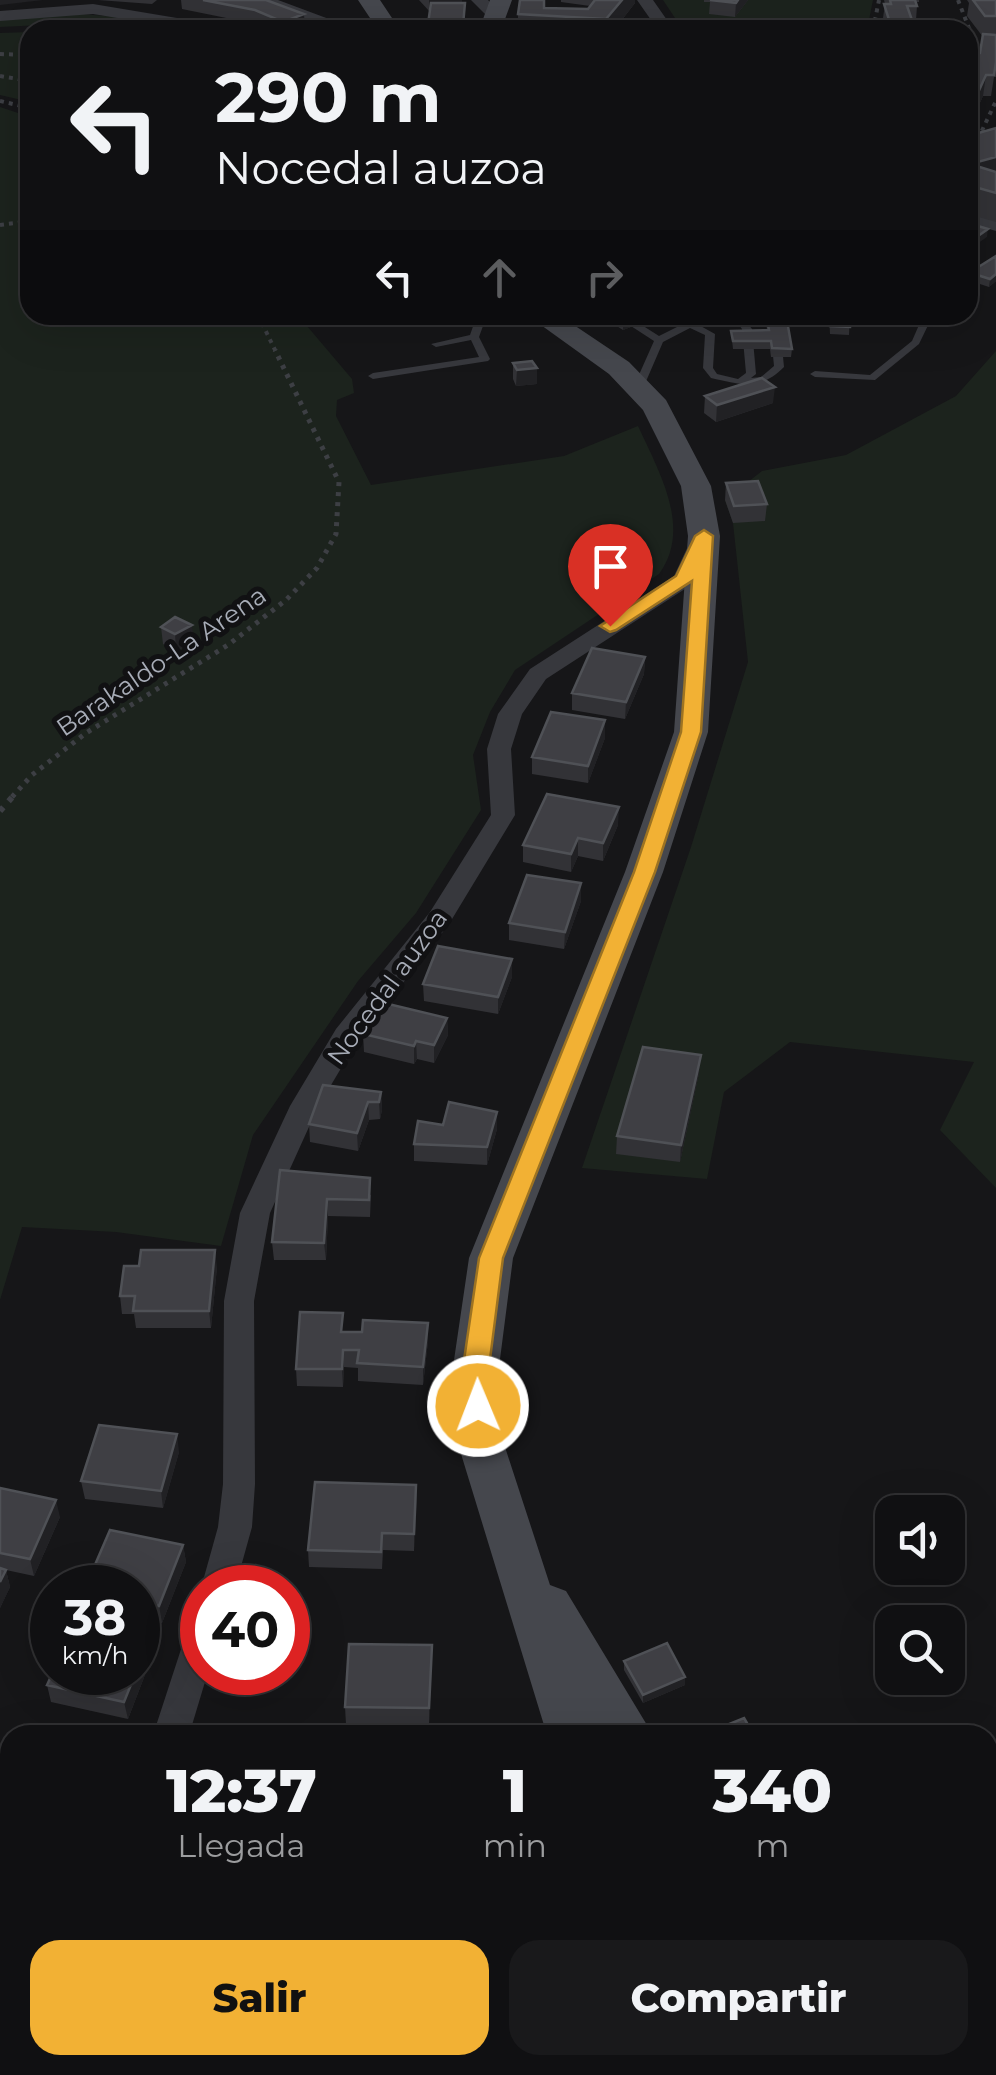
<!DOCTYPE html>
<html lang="es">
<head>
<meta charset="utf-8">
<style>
	body { margin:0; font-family:Montserrat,sans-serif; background:#19191b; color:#f1f3f6; height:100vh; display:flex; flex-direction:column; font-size:38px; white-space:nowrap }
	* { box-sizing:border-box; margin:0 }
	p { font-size:32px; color:#9c9d9f }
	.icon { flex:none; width:55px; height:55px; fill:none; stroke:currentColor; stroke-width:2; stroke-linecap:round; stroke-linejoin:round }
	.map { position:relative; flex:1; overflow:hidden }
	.panel { position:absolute; left:0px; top:1725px; width:998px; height:350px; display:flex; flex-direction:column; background:#101012; border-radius:30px 30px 0 0; box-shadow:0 10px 40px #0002,0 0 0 2px #303032 }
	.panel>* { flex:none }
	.guide { position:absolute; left:20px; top:20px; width:958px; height:305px; border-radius:30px; box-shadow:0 10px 40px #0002,0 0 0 2px #303032; background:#101012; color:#f1f3f6; overflow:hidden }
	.fabs { position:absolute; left:875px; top:1495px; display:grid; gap:20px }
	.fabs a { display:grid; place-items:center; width:90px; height:90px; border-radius:20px; background:#101012; box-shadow:0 10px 40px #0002,0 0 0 2px #303032; font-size:50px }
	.speed { position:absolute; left:30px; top:1565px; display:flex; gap:20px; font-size:50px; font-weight:700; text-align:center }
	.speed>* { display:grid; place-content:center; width:130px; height:130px; border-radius:50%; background:#101012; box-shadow:0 10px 40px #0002,0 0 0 2px #303032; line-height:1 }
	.speed small { font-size:25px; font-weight:400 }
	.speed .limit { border:15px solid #d22; background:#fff; color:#111 }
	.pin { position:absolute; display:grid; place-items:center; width:85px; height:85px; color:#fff; margin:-102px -42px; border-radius:50% 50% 50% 0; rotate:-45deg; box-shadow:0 0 10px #0007 }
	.pin .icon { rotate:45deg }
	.me { position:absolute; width:110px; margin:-55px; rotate:359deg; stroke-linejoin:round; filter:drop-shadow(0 0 8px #0008) }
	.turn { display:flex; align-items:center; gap:35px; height:210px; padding:0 30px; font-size:45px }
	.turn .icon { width:130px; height:130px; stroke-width:2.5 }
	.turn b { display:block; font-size:70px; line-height:85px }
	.lanes { display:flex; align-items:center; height:95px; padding:0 30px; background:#0003; justify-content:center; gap:50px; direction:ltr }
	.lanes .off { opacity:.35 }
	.eta { display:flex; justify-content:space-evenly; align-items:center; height:170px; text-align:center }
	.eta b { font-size:60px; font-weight:800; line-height:70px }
	.action { display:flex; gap:20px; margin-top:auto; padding:20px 30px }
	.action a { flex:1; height:115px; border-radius:30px; background:#f2b134; color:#111; font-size:40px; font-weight:800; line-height:115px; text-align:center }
	.action a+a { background:#19191b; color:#f1f3f6 }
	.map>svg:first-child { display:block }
</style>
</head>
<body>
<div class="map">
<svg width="996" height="2075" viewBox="0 0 996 2075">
	<rect width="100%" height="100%" fill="#161618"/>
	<path fill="#1c231d" d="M663,0H873L867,30H683Z
		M69,13L130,18L206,30L42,25L0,27V20Z
		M30,32V102L0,95V33Z
		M0,107L30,117V315H307V326L352,379L354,393L337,400L336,416L371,485L564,456L638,426C658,470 693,528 659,574L515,670L490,712L473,755L481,810L416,913L358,981L253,1135L221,1246L116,1232L22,1227L0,1300Z
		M996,351V1188L940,1130L974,1062L790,1042L724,1092L707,1179L582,1168L691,847L748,662L733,523L725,500L762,471L846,455L956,396Z
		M289,2065H423L424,2075H289Z"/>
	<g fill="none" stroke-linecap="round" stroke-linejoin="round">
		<path stroke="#3d3f44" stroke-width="4" stroke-dasharray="4 5" stroke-linecap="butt" d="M958,0L976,46L968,64
			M873,30L879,0
			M0,54L30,55
			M0,76L30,81
			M0,101L30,108
			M978,139L996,101
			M0,225L30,221
			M258,315L276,352"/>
		<path stroke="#3d3f44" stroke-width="5" stroke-dasharray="4 6" stroke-linecap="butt" d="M12,797L32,775L86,733L228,645L286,600L317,568L336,534L339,482L275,350"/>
		<path stroke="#3d3f44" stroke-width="6" stroke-dasharray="5 8" stroke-linecap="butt" d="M0,811L15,794"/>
		<path fill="#37383d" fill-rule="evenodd" d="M477,315H487L479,337L490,359L488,361L373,379L368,376L373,373L479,357L471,340L436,347L431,344L470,335Z
			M614,315H626L659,336L701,315H713L697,324L715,334L713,368L717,374L738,379L746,373L742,329L731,315H741L752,329L756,374L751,378L761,377L774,366L769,315H779L784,367C760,391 742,385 711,378L703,368L705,335L690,328L663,342L644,386L635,388L634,386L654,341Z
			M789,315H815L835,320L830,323L794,318Z
			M906,315H933L919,344L875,380L815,377L810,374L815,371L870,375L912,341L922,318C897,323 868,331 844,321L849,318L879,320Z"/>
		<path fill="#37383d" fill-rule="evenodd" d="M255,0H278L329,19L315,22Z
			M471,0H488L501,14L488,17Z
			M637,0H653L674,30H658Z
			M93,4L219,25L227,30H191L93,14L0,21V11Z
			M968,213L996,220V231L968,223Z
			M700,537L711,544L691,585L546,679L522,714L511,749L515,815L449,924L356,1043L318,1107L270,1213L254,1301L255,1484L252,1527L235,1588H202V1591L201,1588L218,1527L223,1484L224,1301L240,1213L290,1106L336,1029L430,912L491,815L487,749L498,714L530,669L674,576L689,544Z
			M202,1622V1672H208L189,1735H153L185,1637L190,1626Z
			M56,2065H96L93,2075H53Z"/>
		<path fill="#45474d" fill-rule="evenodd" d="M358,0H380L400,30H378Z
			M490,0H512L501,30H479Z
			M527,315H559L629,362L666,400L711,486L720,536L708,732L663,872L513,1258L499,1367L504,1444L550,1585L566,1591L653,1735H547L458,1444L453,1367L469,1258L625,872L674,732L688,536L681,486L643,410L609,374Z
			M649,2065H707L710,2075H652Z
			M799,2065H859L863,2075H803Z"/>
	</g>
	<path fill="#323236" d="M98,0H157L152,4Z
		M181,0H266L305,28L300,30H269L256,24L182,9Z
		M419,0H462V3H465L464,30H421H428L430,12Z
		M561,0H635V3L614,30H518V14L544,8L588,9L590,6L561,2Z
		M704,0H748L735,17L709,14L710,2H704Z
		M884,0H919V2H916L917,6L916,20H912V30H886L883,18L885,4Z
		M967,0H996V77H994L991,96H983L974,116L968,115V64L980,53L983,37L967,16L969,3Z
		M996,128V222L968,214V136Z
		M996,256V281L989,287L968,280V262L980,266Z
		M599,315H685L657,325L649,320L623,330Z
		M765,315H786L792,349L791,357H771L770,349H733L731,331L767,330Z
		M829,315H850L849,335L830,334Z
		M513,363L537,384L516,386L513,379Z
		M705,396L773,403L716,422L704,413Z
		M726,483L767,504L765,521L733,523L725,500Z
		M161,627L194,642L176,651L163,644Z
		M645,657L644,674L625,719L572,710V693Z
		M605,738L588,783L532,774V757Z
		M618,825L603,861L578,856L571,872L523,862V845Z
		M581,883V901L564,949L509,940V923Z
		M512,977L498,1014L424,1001L423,984Z
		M447,1018L448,1035L434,1063L417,1059L414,1064L364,1052L363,1034Z
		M699,1073L680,1162L616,1154L617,1136Z
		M381,1092L382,1110L380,1119L369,1120L358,1151L310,1142L309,1124Z
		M443,1125L497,1129L487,1165L414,1161V1144Z
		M280,1170L371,1195L370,1217L328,1216L326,1260H274L272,1242Z
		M217,1267L211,1328H136L134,1314H122L120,1296Z
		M428,1323V1341L423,1385L358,1381V1368L344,1367L343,1387L297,1386L296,1369L344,1332H362Z
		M179,1452L163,1508L85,1499L81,1481Z
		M416,1485L414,1551L383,1550L382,1569L309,1567L308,1550Z
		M0,1488L60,1517L34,1576L6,1570L10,1587L0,1608Z
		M183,1545L186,1562L162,1623L138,1618V1588Z
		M150,1637L153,1654L128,1719L51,1702L47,1685Z
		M432,1645L429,1725L346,1724L345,1707Z
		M624,1661L685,1677V1685L643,1703L624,1670Z
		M0,1841L10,1843V1940L0,1938Z
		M257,2065L258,2075H174Z"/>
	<path fill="#212124" d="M0,0H43L0,5Z
		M429,0H462V8L429,12Z
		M622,0H635V3L614,30H606V19Z
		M738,0H748L735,17L736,3Z
		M304,14L305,28L300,30H284L283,22Z
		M986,75L983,96L974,116L977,95Z
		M996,157V183L970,164Z
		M988,229L987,237L968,250V243Z
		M996,274V281L989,287L990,279Z
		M641,315H649V320L623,330V322Z
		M664,315H685L657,325L658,317Z
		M537,368V384L516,386L517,370Z
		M775,387L773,403L716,422L717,405Z
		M192,625L194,642L176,651L175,634Z
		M645,657L644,674L625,719L626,702Z
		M605,720V738L588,783V766Z
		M619,807L618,825L603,861V843Z
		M578,838V856L571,872V854Z
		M581,883V901L564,949L565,932Z
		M512,959V977L498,1014V997Z
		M447,1018L448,1035L434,1063V1045Z
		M416,1041L417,1059L414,1064V1046Z
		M701,1055L699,1073L680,1162L681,1145Z
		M381,1092L382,1110L380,1119L379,1102Z
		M368,1102L369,1120L358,1151L357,1133Z
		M497,1112V1129L487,1165V1147Z
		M327,1199L328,1216L326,1260L324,1243Z
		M215,1250L217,1267L211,1328L209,1311Z
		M428,1323V1341L423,1385V1367Z
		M343,1350L344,1367L343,1387L342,1369Z
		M177,1434L179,1452L163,1508L161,1491Z
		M416,1485L417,1502L414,1551V1534Z
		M56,1500L60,1517L34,1576L30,1559Z
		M183,1545L186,1562L162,1623L159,1606Z
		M6,1570L10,1587L0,1608V1582Z
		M150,1637L153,1654L128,1719L124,1702L136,1672H138Z
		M432,1645V1661L429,1725V1708Z
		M685,1677V1685L643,1703V1695Z
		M10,2003V2031L0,2057V2029Z"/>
	<path fill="#3f3f44" stroke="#4f5156" stroke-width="2.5" d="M203,0H266L304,14L283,22L255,10Z
		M520,0H544V8L588,9L595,0H622L606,19L518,14Z
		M710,0H738L736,3Z
		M890,0H915L917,6H907L913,23H890L884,4H891Z
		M973,0H996V16H985Z
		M431,3H465L463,25L428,24Z
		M983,34L996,35V62L994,75H986L977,95L968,94V64L971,52L980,53Z
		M996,128V157L970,164L996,172V193L968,185V136Z
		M971,224L988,229L968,243V226Z
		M996,256V274L990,279L968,272V262L980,266Z
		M612,315H641L623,322Z
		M766,315H786L792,349L772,348L771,341H733L731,331L769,330Z
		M830,315H850V327L830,326Z
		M532,361L537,368L517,370L513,363Z
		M762,378L775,387L717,405L705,396Z
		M758,481L767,504L734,506L726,483Z
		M175,617L192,625L175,634L161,627Z
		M592,648L645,657L626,702L572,693Z
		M551,712L605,720L588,766L532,757Z
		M547,794L619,807L603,843L578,838L571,854L523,845Z
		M527,875L581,883L565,932L509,923Z
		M438,946L512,959L498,997L423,984Z
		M380,1002L447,1018L434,1045L416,1041L414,1046L363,1034Z
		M643,1047L701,1055L681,1145L617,1136Z
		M323,1085L381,1092L379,1102H368L357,1133L309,1124Z
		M449,1102L497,1112L487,1147L414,1144L418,1121L443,1125Z
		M280,1170L370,1178L369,1200L327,1199L324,1243L272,1242Z
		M141,1250H215L209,1311H133L135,1296H120L124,1266H139Z
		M300,1312L343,1313L341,1332H362L363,1320L428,1323L423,1367L357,1363L359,1350H343L342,1369H296Z
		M99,1425L177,1434L161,1491L81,1481Z
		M315,1482L416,1485L414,1534L382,1533L381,1552L308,1550Z
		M0,1488L56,1500L30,1559L0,1553Z
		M110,1530L183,1545L159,1606L138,1602V1588H85Z
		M0,1568L6,1570L0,1582Z
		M138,1635L150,1637L138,1669Z
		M667,1643L685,1677L643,1695L624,1661Z
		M349,1644L432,1645L429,1708L345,1707Z
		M53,1672H136L124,1702L47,1685Z
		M744,1718L754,1735H702Z
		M0,1841L10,1843V1925L0,1923Z
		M0,1956L10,1958V2003L0,2029Z
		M110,2065H112L135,2075H105Z
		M173,2065H256V2070L228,2075H174Z"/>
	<path fill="#f2b134" stroke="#9d7322" stroke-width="2.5" d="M704,530L713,536L701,732L655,872L503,1258L489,1367L492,1406L488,1413L478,1416L469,1413L463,1367L479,1258L634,872L681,732L692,581L616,630L610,632L600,626L676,576L695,536Z"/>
	<g text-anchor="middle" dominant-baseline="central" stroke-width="10" stroke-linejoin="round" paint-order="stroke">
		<g font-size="25" fill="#a8adb8" stroke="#111113">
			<text transform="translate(161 661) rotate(-34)">Barakaldo-La Arena</text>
			<text transform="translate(387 987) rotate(-54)">Nocedal auzoa</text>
		</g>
	</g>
</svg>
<div class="fabs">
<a><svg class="icon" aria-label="sound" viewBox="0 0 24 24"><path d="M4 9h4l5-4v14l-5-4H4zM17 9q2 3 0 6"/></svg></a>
<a><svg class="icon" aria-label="search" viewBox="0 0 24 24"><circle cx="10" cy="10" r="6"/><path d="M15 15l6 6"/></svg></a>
</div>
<div class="speed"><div>38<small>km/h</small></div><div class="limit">40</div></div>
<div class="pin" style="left:610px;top:626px;background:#d93025"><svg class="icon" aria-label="arrive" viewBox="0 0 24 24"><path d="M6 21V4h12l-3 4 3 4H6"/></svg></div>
<svg class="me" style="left:478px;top:1406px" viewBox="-20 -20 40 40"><circle r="17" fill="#f2b134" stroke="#fff" stroke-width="3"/><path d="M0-11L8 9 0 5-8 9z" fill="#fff"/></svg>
<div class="guide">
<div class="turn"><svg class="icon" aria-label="left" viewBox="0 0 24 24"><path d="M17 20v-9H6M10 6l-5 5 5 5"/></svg><div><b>290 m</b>Nocedal auzoa</div></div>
<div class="lanes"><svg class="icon" aria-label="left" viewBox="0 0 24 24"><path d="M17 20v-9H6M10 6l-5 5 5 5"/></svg><svg class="icon off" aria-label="ahead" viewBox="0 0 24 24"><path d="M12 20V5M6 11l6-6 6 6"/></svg><svg class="icon off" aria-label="right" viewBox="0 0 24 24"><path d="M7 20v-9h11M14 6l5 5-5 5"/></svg></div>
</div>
<section class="panel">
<div class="eta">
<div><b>12:37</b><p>Llegada</p></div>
<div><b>1</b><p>min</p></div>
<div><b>340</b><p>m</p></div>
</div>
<div class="action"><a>Salir</a><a>Compartir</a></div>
</section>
</div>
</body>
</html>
